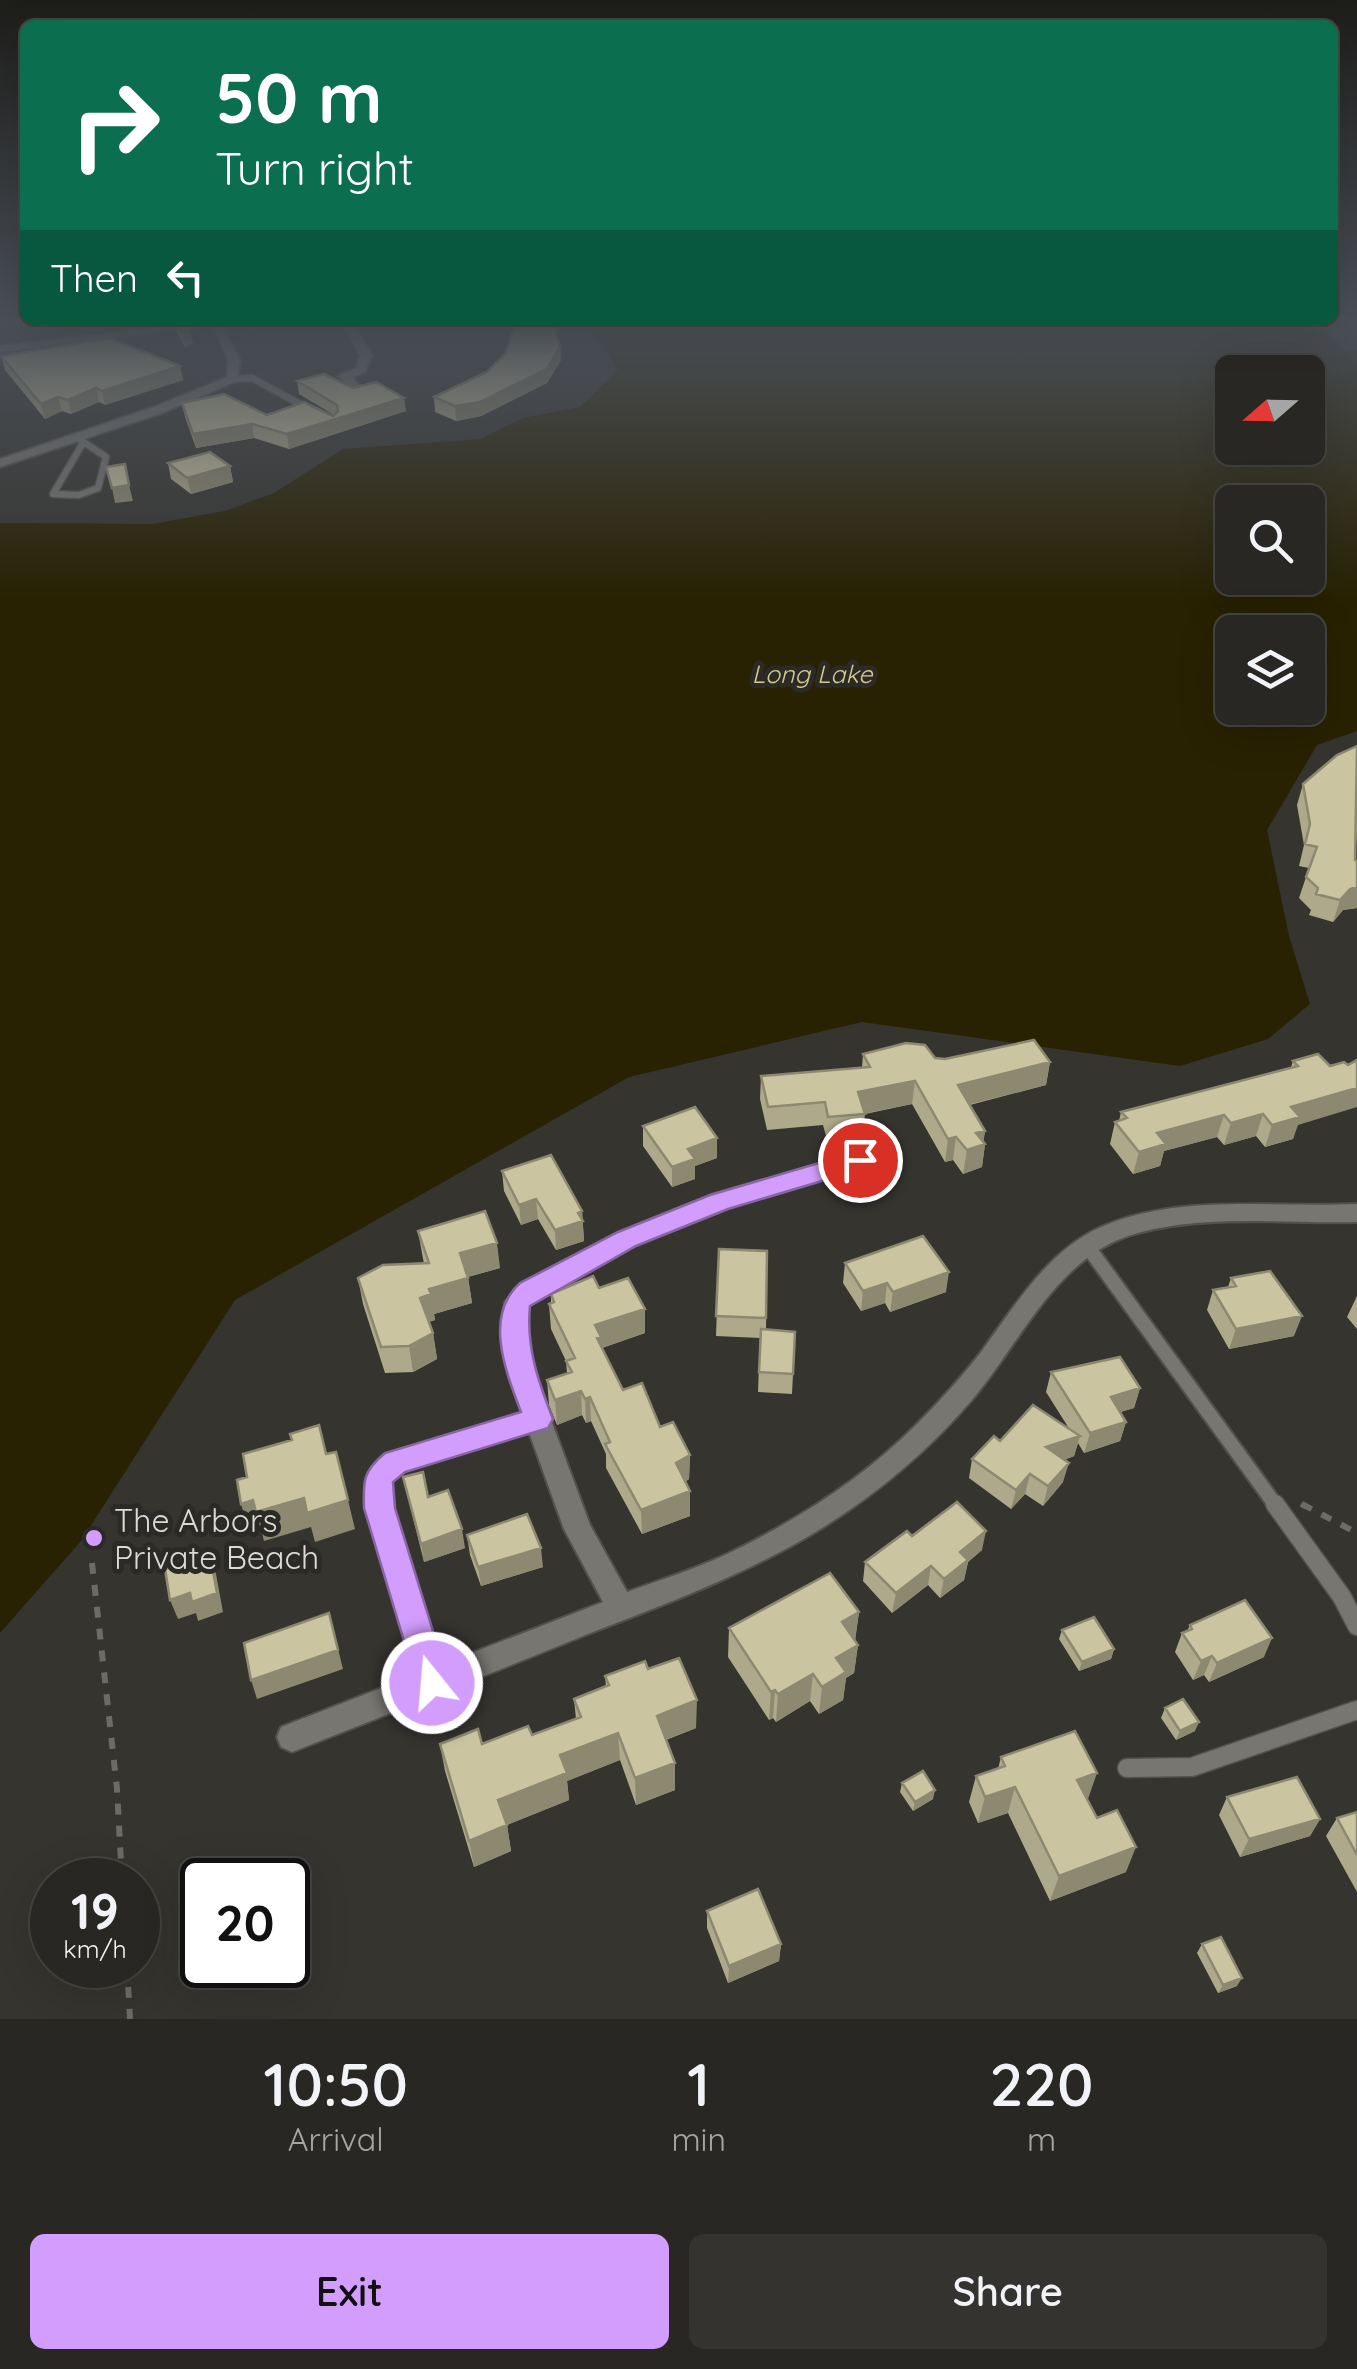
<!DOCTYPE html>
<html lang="en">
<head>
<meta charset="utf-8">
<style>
	body { margin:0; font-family:Quicksand,sans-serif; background:#343330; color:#f1f3f6; height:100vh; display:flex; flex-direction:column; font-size:38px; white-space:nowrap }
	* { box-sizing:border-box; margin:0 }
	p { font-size:32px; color:#a5a5a6 }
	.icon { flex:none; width:55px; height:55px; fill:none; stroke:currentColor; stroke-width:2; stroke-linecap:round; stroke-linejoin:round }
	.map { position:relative; height:2019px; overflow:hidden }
	.side { display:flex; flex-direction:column; background:#282723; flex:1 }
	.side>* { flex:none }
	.banner { position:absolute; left:20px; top:20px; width:1318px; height:305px; border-radius:15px; box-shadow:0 10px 40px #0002,0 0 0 2px #444441; background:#0b6e4f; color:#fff; overflow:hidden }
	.needle { width:65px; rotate:250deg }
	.fabs { position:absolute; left:1215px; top:355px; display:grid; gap:20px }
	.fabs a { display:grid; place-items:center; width:110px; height:110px; border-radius:15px; background:#282723; box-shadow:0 10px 40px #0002,0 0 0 2px #444441; font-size:50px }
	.speed { position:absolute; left:30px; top:1858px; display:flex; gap:20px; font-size:50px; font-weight:700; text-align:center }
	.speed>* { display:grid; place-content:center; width:130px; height:130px; border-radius:50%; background:#282723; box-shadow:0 10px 40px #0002,0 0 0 2px #444441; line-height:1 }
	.speed small { font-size:25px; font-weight:400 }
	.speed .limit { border:5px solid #111; border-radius:15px; background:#fff; color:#111 }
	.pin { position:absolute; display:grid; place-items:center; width:85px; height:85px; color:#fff; margin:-42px; border:5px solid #fff; border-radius:50%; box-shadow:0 2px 10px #0007 }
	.me { position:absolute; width:110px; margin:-55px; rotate:343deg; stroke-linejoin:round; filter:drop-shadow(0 0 8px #0008) }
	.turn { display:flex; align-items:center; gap:35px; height:210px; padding:0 30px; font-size:45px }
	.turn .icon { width:130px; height:130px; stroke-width:2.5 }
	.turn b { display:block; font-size:70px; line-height:85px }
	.then { display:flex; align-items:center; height:95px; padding:0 30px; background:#0003; gap:20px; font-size:38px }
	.eta { display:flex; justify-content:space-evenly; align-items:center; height:170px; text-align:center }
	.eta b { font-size:60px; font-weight:600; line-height:70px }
	.cta { display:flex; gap:20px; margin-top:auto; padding:20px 30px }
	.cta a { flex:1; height:115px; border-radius:15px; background:#d29dfd; color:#111; font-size:40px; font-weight:600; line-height:115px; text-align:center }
	.cta a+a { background:#343330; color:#f1f3f6 }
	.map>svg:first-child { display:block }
</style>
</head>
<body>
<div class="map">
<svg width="1357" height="2019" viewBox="0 0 1357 2019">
	<rect width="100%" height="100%" fill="#35342f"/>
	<path fill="#282102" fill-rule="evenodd" d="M584,320H1319L1341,348L1357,351V731L1317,745L1267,830L1289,936L1310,1004L1268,1039L1180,1066L862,1022L629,1077L235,1300L81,1541L0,1633V523L152,524L225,511L274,493L343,449L481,439L523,418L580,407L618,370ZM1232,372H1308V448H1232ZM1232,502H1308V578H1232ZM1232,632H1308V708H1232Z"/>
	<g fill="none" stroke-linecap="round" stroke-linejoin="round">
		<defs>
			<path id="service-far2" d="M233,379L252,378L311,410
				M76,437L106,457L98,488L79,495L53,494L83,443"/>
			<path id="service-far1" d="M1088,1247L1277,1507
				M380,1507L378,1477L395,1462L538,1419"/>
			<path id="service" d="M380,1504L432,1683
				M1275,1504L1342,1597L1357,1626
				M1127,1768L1192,1767L1357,1710"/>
			<path id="minor" d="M341,320H351L372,355L365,372L352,377L364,390L362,392H354L338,376L356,368L360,355Z
				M212,321H220L240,360L237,381L162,413L0,467V459L154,407L227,377L228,360Z
				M860,1152L868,1154L871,1160L868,1166L727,1207L635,1245L538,1297L529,1306L525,1334L535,1377L590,1525L627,1592C660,1580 695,1569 727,1554C794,1522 862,1479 915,1426C938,1403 961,1378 981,1352C1014,1307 1047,1251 1101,1227C1179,1193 1274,1208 1357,1204V1222C1285,1224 1208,1214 1138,1233C1057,1254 1021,1343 971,1401C927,1452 878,1493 822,1528C748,1574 668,1603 588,1634C489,1674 391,1713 292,1752L281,1747L277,1737L281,1727L603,1602L564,1529L509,1377L501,1334L505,1302L522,1283L619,1233L712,1195Z"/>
			<path id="tertiary" d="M218,320H250L0,352V346Z"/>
		</defs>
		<use href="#service-far2" stroke="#52514d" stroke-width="9"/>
		<use href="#service-far1" stroke="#52514d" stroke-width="18"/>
		<use href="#service" stroke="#52514d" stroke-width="21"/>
		<use href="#minor" stroke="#52514d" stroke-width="4"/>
		<use href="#tertiary" stroke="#52514d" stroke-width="4"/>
		<path stroke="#6c6b66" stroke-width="5" stroke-dasharray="9 9" stroke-linecap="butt" d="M1301,1504L1306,1507"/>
		<path stroke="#6c6b66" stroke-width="6" stroke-dasharray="11 11" stroke-linecap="butt" d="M1302,1504L1357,1533
			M92,1563L117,1789L122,1880
			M127,1965L130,2019"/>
		<use href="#service-far2" stroke="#777671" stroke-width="6"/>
		<use href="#service-far1" stroke="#777671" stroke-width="14"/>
		<use href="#service" stroke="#777671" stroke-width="18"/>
		<use href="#minor" fill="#777671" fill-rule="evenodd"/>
		<use href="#tertiary" fill="#777671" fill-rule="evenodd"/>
	</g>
	<path fill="#aea98a" d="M169,320H187L193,343L185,347L177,333L174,321L170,322Z
		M492,320H553L560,347L561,360L547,383L481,416L456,421L435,412L434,397L487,372L505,354L515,326L492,327Z
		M1,356L183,380L105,405L99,402L71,414L62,411L45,419L5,370Z
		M297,381L353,388L406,411L289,449L254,438L196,448L185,417L182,403L267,415H334L299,394Z
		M168,463L230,466L233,482L191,494L171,479Z
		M1357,746V833L1355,860L1357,861V908L1343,910L1333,922L1309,915L1311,910L1299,898L1309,868L1299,866L1304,845L1297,805L1303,784Z
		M863,1054L935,1058L1050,1062L1046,1085L970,1105L985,1131L983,1142L985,1144L982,1167L963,1174L953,1160L945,1162L912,1104L865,1114L862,1137L827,1140L823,1125L767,1130L760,1099L761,1076L862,1068Z
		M1318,1054L1293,1139L1265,1147L1256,1136L1224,1145L1217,1137L1164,1151L1160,1166L1133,1174L1110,1144L1115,1122L1119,1121L1121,1112L1291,1067L1293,1061Z
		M643,1126L717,1138V1158L695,1166V1179L672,1187L643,1146Z
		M502,1171L582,1211L584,1241L556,1250L538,1219L521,1225L504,1191Z
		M418,1231L500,1268L468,1277L472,1303L434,1314L435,1320L429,1322L433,1333L437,1359L413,1372L385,1373L363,1304L358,1278L424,1264Z
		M719,1249L767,1251L766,1330L793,1374L792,1394L758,1392L760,1338L716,1336Z
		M845,1263L946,1292L890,1312L885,1303L861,1311L843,1283Z
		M1231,1278L1294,1336L1229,1349L1207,1310L1213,1290L1228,1287Z
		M599,1288L645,1333L602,1348L623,1390L690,1455L689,1479L685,1482L690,1491V1516L642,1534L606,1468V1454L591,1421L586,1423L582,1415L557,1425L549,1405L547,1380L567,1373L566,1361L551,1329L549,1304L551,1303V1294Z
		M1357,1296V1329L1347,1317Z
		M1051,1372L1140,1388L1134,1408L1120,1412L1126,1422L1120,1441L1084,1453L1078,1443L1074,1456L1064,1460L1063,1482L1043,1506L1025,1494L1011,1509L969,1478L972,1459L1000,1441L1070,1430L1046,1392Z
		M403,1477L428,1497L465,1548L424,1562Z
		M467,1535L543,1567L481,1586L470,1555Z
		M912,1536L982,1550L968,1562L964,1580L940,1598L928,1585L892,1613L863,1581L865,1562Z
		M859,1612L855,1640L858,1645L854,1673L846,1678L843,1700L819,1714L810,1701L776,1722L773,1718L769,1720L728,1657L729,1628Z
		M1190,1625L1264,1657L1209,1682L1204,1675L1193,1680L1175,1652L1182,1633L1187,1631Z
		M1062,1630L1114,1649L1111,1659L1079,1671L1059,1639Z
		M648,1669L696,1728L666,1740L675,1763V1790L636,1805L620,1760L567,1781L569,1800L507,1825L511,1851L474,1867L445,1771L440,1744H482L532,1735L576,1719L574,1699L606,1687L605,1676Z
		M1165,1708L1195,1731L1176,1740L1161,1718Z
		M1001,1757L1087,1799L1126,1872L1050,1901L1008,1813L978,1823L969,1802L976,1776L998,1769Z
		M902,1783L933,1799L913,1811L900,1792Z
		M1227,1797L1320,1819L1310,1836L1240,1857L1219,1815Z
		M1357,1812V1892L1326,1836L1337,1818Z
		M707,1911L781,1944L779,1961L728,1983L707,1928Z
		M1202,1944L1237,1986L1218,1993L1197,1953Z"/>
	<path fill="#8d8970" d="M190,329L193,343L185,347L182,333Z
		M560,347L561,360L547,383L481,416L456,421L455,406Z
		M180,366L183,380L105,405L102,391Z
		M96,388L99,402L71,414L68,400Z
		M58,397L62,411L45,419L41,404Z
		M404,398L406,411L289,449L287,434Z
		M252,424L254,438L196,448L193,434Z
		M230,466L233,482L191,494L187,478Z
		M129,485L133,501L115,503L112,488Z
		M1357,887V908L1343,910L1333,922L1340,900L1350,889Z
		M1050,1062L1046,1085L955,1108L958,1085Z
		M915,1081L912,1104L856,1115L858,1092Z
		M1357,1088V1107L1298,1125L1293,1139L1265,1147L1272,1125L1291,1107Z
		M1263,1114L1256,1136L1224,1145L1231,1123Z
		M1224,1115L1217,1137L1164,1151L1160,1166L1133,1174L1139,1152L1157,1133Z
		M985,1131L983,1145L985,1144L982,1167L963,1174L967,1150L976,1133Z
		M956,1137L953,1160L945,1162L948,1139Z
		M717,1138V1158L695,1166V1179L672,1187V1167L688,1149Z
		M536,1199L538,1219L521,1225L519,1205Z
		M582,1211L584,1241L556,1250L555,1230Z
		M497,1243L500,1268L463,1278L460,1253Z
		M949,1272L946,1292L890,1312L893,1292Z
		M468,1278L472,1303L434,1314L435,1320L424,1323L420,1298L429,1289Z
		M887,1283L885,1303L861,1311L863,1291Z
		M645,1309V1333L602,1348V1362L595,1325Z
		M1302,1316L1294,1336L1229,1349L1236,1329Z
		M433,1333L437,1359L413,1372L409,1346Z
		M1140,1388L1134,1408L1105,1417L1111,1397Z
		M581,1391L582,1415L557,1425L555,1400Z
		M590,1397L591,1421L586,1423L585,1399Z
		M1126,1422L1120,1441L1084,1453L1090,1433Z
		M1080,1436L1074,1456L1041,1467L1046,1447Z
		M690,1455L689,1479L676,1488V1463Z
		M1069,1463L1063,1482L1043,1506L1048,1486Z
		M1030,1474L1025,1494L1011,1509L1016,1490Z
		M690,1491V1516L642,1534L641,1510Z
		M304,1498L348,1500L355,1529L315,1542L311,1527L264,1541L261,1529L250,1533L241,1504L253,1500Z
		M462,1529L465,1548L424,1562L421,1544Z
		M986,1531L982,1550L968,1562L964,1580L940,1598L944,1579L960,1552Z
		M541,1548L543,1567L481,1586L478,1567Z
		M210,1555L216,1574L223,1612L198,1621L196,1613L178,1619L170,1600Z
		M931,1566L928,1585L892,1613L896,1593Z
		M859,1612L855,1641L842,1622Z
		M329,1613L343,1669L257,1699L251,1680Z
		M1272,1638L1264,1657L1209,1682L1217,1663Z
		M858,1645L854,1673L846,1678L843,1700L819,1714L822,1687L836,1658Z
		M1114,1649L1111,1659L1079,1671L1082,1662Z
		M1212,1656L1204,1675L1193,1680L1201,1661Z
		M813,1674L810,1701L776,1722L778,1694Z
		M775,1690L773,1718L769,1720L771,1692Z
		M697,1700L696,1728L657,1743V1716Z
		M1199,1722L1195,1731L1176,1740L1180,1731Z
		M618,1733L620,1760L567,1781L569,1800L507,1825L511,1851L474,1867L469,1841L498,1800L560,1755Z
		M675,1763V1790L636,1805L635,1778Z
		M1097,1773L1088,1799L1077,1780Z
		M1015,1787L1008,1813L978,1823L985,1797Z
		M935,1790L933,1799L913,1811L915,1802Z
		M1320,1819L1310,1836L1240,1857L1249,1839Z
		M1136,1847L1126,1872L1050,1901L1059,1876Z
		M781,1944L779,1961L728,1983L729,1966Z
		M1242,1978L1237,1986L1218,1993L1223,1985Z"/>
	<path fill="#cac4a0" stroke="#8d8970" stroke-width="2.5" d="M175,320H187L190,329L182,333Z
		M517,320H553L560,347L547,369L480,402L455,406L434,397L487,372L505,354Z
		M109,338L180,366L102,391L96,388L68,400L58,397L41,404L1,356Z
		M324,374L353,388L376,382L404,398L287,434L252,424L193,434L182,403L224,394L267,415L304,402L333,416L338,411L337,405L297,381Z
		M210,452L230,466L187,478L168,463Z
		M125,464L129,485L112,488L106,467Z
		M1357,746L1355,860L1357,861V887L1350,889L1340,900L1316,894L1318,888L1306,877L1317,847L1305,844L1310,824L1303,784L1337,755Z
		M1034,1040L1050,1062L958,1085L985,1131L976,1133L985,1144L967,1150L956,1137L948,1139L915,1081L858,1092L865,1114L828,1117L825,1102L768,1107L761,1076L870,1067L863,1054L906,1043L925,1045L935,1058L945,1059Z
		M1318,1054L1330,1066L1344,1062L1348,1065L1357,1060V1088L1291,1107L1300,1117L1272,1125L1263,1114L1231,1123L1224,1115L1157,1133L1166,1144L1139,1152L1115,1122L1127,1118L1121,1112L1298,1066L1293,1061Z
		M695,1107L717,1138L688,1149L695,1159L672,1167L643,1126Z
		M551,1155L582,1211L578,1213L583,1221L555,1230L536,1199L519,1205L502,1171Z
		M485,1211L497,1243L460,1253L468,1278L429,1289L431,1294L420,1298L433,1333L409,1346L381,1347L358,1278L383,1265L429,1263L418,1231Z
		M923,1236L949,1272L893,1292L887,1283L863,1291L845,1263Z
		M719,1249L767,1251L766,1318L716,1316Z
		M1270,1271L1302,1316L1236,1329L1213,1290L1236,1286L1231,1278Z
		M593,1276L599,1288L628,1278L645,1309L595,1325L601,1337L597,1338L623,1390L642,1383L660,1427L673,1422L690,1455L676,1463L690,1491L641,1510L605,1444L610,1442L590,1397L585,1399L581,1391L555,1400L547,1380L572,1372L566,1361L575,1358L549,1304L554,1302L551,1294Z
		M761,1329L795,1332L793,1374L759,1372Z
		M1120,1357L1140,1388L1111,1397L1126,1422L1090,1433L1051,1372Z
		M1033,1405L1080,1436L1046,1447L1069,1463L1048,1486L1030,1474L1016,1490L972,1459L994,1436L1000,1441Z
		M319,1425L326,1454L336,1452L348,1500L307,1513L304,1498L256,1512L253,1500L241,1504L237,1480L247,1477L243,1454L292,1440L290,1434Z
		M423,1472L428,1497L448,1490L462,1529L421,1544L403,1477Z
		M957,1502L986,1531L960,1552L968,1560L944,1579L931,1566L896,1593L865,1562L907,1531L912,1536Z
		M527,1514L541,1548L478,1567L467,1535Z
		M210,1555L217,1593L192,1602L190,1593L170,1600L165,1569Z
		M830,1573L859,1612L842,1622L858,1645L836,1658L846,1672L822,1687L813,1674L778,1694L775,1690L771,1692L729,1628Z
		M1245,1600L1272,1638L1217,1663L1212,1656L1201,1661L1182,1633L1192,1629L1190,1625Z
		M329,1613L338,1650L251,1680L244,1643Z
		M1094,1617L1114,1649L1082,1662L1062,1630Z
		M679,1658L697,1700L657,1716L675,1763L635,1778L618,1733L560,1755L567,1773L498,1800L507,1825L469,1841L440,1744L478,1729L482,1744L528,1726L532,1735L581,1717L574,1699L609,1685L605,1676L645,1661L648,1669Z
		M1183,1699L1199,1722L1180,1731L1165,1708Z
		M1075,1731L1097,1773L1077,1780L1097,1818L1117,1810L1136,1847L1059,1876L1015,1787L985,1797L976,1776L1005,1766L1001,1757Z
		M923,1771L935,1790L915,1802L902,1783Z
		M1297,1777L1320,1819L1249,1839L1227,1797Z
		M1357,1812V1855L1337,1818Z
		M758,1889L781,1944L729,1966L707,1911Z
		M1221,1937L1242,1978L1223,1985L1202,1944Z"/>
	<linearGradient id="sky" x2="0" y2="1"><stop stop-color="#1d1d1a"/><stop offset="0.53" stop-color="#4b5058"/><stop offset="1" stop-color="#4b5058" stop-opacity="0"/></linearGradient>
	<rect width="1357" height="602" fill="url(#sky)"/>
	<path fill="#d29dfd" stroke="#8866a4" stroke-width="2.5" d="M860,1151L869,1154L873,1160L869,1167L728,1209L636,1246L530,1306C526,1347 538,1381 553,1419L548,1428L405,1472L393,1482L395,1508L449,1683L444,1694L432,1699L420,1694L364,1508C363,1481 363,1471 385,1453L521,1412C506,1372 483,1316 520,1283L618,1232L710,1195Z"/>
	<circle fill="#d29dfd" stroke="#2b2a26" stroke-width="4" cx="94" cy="1538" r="10"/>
	<g text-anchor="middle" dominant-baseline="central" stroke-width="10" stroke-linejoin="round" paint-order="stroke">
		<g font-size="25" font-style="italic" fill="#d6cb8f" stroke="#2b2a26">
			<text x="812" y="673">Long Lake</text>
		</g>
		<g font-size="32" fill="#dbdad7" stroke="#2b2a26" text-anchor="start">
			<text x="114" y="1520">The Arbors<tspan x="114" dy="37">Private Beach</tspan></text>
		</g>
	</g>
</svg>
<div class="fabs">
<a><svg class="needle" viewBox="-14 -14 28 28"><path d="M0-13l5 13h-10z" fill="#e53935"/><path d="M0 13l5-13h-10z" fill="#a5a5a6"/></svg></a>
<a><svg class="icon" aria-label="search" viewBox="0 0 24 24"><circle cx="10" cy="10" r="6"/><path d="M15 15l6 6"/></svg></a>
<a><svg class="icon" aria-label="layers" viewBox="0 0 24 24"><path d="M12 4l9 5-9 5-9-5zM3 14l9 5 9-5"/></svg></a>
</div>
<div class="speed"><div>19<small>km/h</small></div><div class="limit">20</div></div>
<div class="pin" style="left:860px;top:1160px;background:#d93025"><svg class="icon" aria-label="arrive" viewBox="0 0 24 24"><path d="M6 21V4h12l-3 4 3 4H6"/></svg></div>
<svg class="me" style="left:432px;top:1683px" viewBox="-20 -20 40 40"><circle r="17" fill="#d29dfd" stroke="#fff" stroke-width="3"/><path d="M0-11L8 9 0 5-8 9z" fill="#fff"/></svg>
<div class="banner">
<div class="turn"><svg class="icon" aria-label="right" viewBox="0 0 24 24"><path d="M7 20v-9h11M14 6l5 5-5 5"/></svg><div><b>50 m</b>Turn right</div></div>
<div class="then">Then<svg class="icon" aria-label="left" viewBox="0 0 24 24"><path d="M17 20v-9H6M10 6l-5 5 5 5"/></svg></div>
</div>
</div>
<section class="side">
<div class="eta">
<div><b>10:50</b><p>Arrival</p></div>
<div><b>1</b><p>min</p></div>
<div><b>220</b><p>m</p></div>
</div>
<div class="cta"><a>Exit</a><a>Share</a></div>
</section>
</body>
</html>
